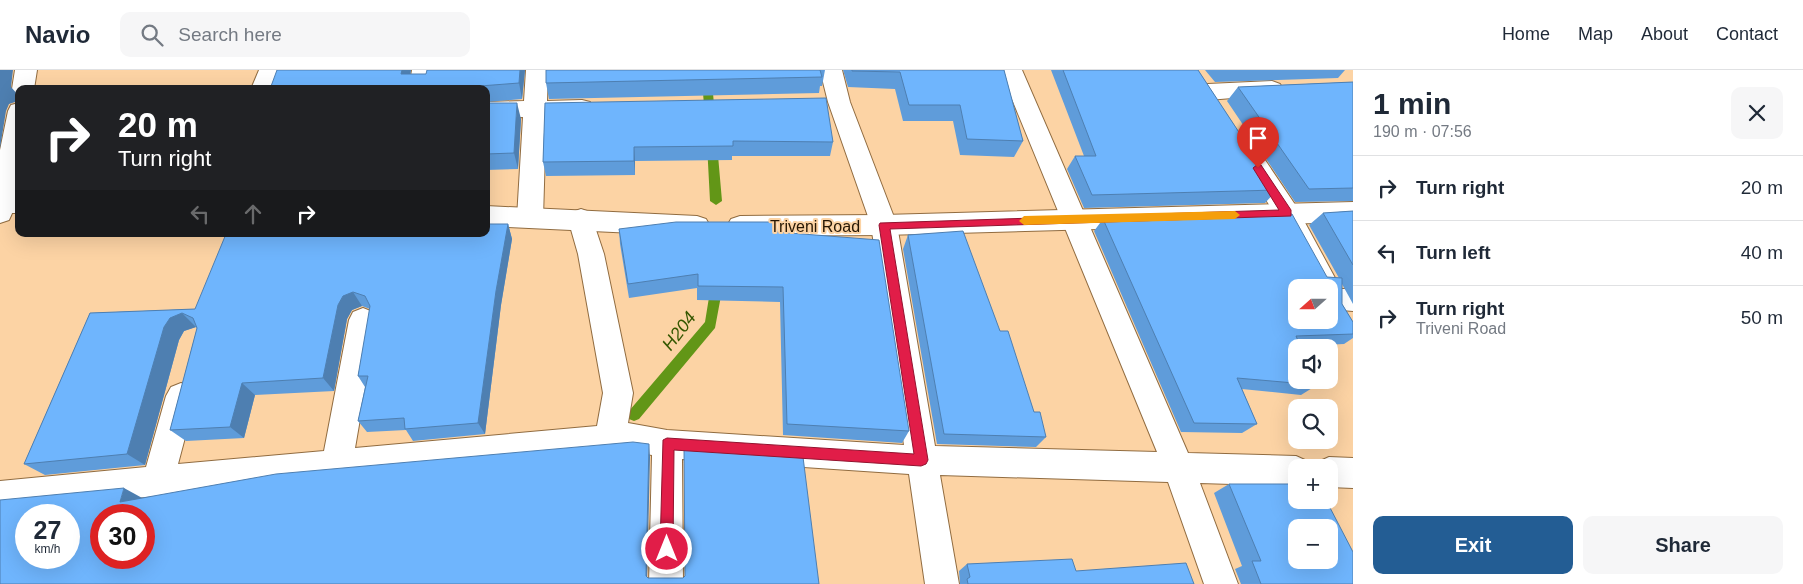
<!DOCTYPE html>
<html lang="en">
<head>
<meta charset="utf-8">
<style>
	body { margin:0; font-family:Helvetica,sans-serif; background:#f6f6f7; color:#1f2937; height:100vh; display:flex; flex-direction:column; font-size:19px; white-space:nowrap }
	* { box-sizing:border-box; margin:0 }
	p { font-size:16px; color:#747a83 }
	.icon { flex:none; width:28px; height:28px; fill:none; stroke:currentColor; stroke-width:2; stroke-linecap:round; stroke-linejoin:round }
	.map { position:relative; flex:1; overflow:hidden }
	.details { display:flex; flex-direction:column; background:#fff; width:450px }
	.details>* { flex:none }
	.hud { position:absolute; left:15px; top:15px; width:475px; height:152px; border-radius:10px; box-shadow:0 5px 20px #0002; background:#202124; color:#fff; overflow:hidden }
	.needle { width:32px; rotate:249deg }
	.buttons { position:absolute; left:1288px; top:209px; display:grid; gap:10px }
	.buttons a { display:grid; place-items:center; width:50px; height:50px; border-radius:10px; background:#fff; box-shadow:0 5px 20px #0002; font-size:25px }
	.speed { position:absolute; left:15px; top:434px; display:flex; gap:10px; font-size:25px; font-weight:700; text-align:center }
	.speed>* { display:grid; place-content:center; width:65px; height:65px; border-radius:50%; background:#fff; box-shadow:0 5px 20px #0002; line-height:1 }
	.speed small { font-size:12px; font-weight:400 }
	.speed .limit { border:8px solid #d22; background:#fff; color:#111 }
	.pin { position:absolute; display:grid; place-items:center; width:42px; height:42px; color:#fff; margin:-51px -21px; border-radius:50% 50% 50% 0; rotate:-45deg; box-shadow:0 0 5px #0007 }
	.pin .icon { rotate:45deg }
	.me { position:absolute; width:55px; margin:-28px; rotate:0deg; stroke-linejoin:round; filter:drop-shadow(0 0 4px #0008) }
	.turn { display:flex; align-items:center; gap:18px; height:105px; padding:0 20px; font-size:22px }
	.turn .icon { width:65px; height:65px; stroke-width:2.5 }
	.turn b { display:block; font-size:35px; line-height:42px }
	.lanes { display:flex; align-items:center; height:48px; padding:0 20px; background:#0003; justify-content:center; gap:25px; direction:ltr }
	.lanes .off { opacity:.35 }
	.round { display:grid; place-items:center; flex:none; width:52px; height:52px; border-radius:10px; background:#f6f6f7 }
	.head { display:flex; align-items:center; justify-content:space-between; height:85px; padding:0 20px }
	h1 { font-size:30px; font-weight:600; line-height:38px }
	.cta { display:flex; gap:10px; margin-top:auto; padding:10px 20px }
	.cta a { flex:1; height:58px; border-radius:10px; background:#235d94; color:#fff; font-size:20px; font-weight:600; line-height:58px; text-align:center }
	.cta a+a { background:#f6f6f7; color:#1f2937 }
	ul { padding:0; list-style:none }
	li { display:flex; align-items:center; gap:15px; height:65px; padding:0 20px; border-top:1px solid #e0e1e3 }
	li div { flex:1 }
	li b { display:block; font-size:19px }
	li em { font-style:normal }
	header { display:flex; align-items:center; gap:30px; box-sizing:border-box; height:70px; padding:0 25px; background:#fff; border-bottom:1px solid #e0e1e3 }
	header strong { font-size:24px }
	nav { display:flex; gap:28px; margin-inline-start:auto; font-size:18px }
	.search { width:350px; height:45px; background:#f6f6f7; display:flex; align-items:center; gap:12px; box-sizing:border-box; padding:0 18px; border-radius:10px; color:#747a83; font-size:19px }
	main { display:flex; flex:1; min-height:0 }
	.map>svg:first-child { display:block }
</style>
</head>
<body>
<header>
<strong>Navio</strong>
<div class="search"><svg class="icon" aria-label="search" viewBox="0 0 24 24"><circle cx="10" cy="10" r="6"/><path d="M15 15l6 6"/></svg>Search here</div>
<nav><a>Home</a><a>Map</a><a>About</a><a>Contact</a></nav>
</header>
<main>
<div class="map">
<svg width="1353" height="514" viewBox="0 0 1353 514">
	<rect width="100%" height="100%" fill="#fcd3a4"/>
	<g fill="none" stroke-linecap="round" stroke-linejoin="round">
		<path fill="#629617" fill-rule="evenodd" d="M691,0H701L713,23L715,47L714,50H706L705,47L703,23Z
			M712,70L717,74L722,131L716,135L710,131L707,74Z
			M717,210L721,212L723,215L715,258L639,349L634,351L629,349L627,345L629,341L705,252L711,215L713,212Z"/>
		<defs>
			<path id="minor" d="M15,0H37L34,19H19V25L15,24L12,19Z
				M259,0H281L273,19H251Z
				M412,0H434L431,19H409Z
				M526,0H548L547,31L582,30L590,32L593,38L590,44L546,47L543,148L539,155L530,158L521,155L517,148L523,47L486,48V32L524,31Z
				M820,0H842L850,32L897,155L935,376L1157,382L1000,0H1022L1188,383L1296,386L1307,391L1310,398H1296V416L1200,413L1238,514H1204L1168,412L940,405L959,514H925L909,404L682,389L683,514H649L652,385L626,381L0,441V411L146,397L166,326L171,317L181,313L191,317L196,326L178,394L324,381L349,250L353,242L363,238L373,242L377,250L355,378L597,356L603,323L578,184L568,149L572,142L581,139L590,142L604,184L633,323L628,353L667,360L904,375L871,155L828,32Z
				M1272,11L1280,14L1283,19L1280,24L1208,30L1200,27L1197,22L1200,17L1208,14Z
				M19,33C19,67 25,120 9,150L0,153V80L8,41L11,35Z
				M1255,84L1263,87L1296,136L1341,219H1353V241L1329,239V218H1314L1278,149L1243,93L1247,87Z
				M1329,387L1353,388V418L1329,417V398H1316L1318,392Z"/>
			<path id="tertiary" d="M0,125H19V143H0Z
				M1353,132V152L884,165L740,166L731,163L727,156L731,149L740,146L884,145Z
				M486,136L697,146L706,149L710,156L706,163L697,166L486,156Z"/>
		</defs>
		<use href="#minor" stroke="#916c40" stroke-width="2"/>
		<use href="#tertiary" stroke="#916c40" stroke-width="2"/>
		<use href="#minor" fill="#fff" fill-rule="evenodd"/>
		<use href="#tertiary" fill="#fff" fill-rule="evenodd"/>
	</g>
	<path fill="#5f9cda" d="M411,0L410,4H426L525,0L522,29L486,32V19H270Z
		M546,0H825L822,16H820L819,23L549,29L546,13Z
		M843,0H1004L1023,71L1014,87L960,85L953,51H903L895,19L848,17Z
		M1051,0H1198L1277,120L1265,133L1084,138L1067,99L1075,86H1084Z
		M1205,0H1345L1338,8L1215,12Z
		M1353,12V131L1295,132L1227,31L1238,17Z
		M486,33L521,49L518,99L486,100Z
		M545,33L833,72L830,86H732V90L635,91V105L546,106L543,92Z
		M1353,141V234L1342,214V234L1353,252V268L1344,274L1301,276L1317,315L1301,325L1242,319L1257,354L1242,363L1181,362L1094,161L1103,149L1327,207L1339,208L1309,155L1323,143Z
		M508,154L512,169L501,235L485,364L413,371L406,360L367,362L358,351L365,317L358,306L370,239L362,236L352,240L347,249L334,321L255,325L244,368L186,371L170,360L197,258L196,257L184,261L179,270L145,395L45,405L24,394L90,243L195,239Z
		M619,159L777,162L909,361L902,373L783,365L780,232L697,230V218L629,228L620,174Z
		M908,165L1000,261L1034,342L1046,367L1036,377L937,374L903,179Z
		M1229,414L1353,514H1241L1235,499L1242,496L1214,423Z
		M967,494L1076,501L1194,514H960L959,501Z"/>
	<path fill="#4e7fb1" d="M0,0H13L11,17L19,26L18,31L9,34L6,41L0,78Z
		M402,0H411L408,19L401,4Z
		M520,0H525L522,29L519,13Z
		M517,33L521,49L518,99L514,83Z
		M634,77L635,91V105L634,91Z
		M508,154L512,169L501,235L485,364L478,353L496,221Z
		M353,222L362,236L352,240L347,249L334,321L323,308L338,235L343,226Z
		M182,243L196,257L184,261L179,270L145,395L127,384L164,257L170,248Z
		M242,313L255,325L244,368L230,357Z
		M649,374L650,387L647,514L646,506Z
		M124,418L144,429L120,432Z"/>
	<path fill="#6fb5fd" stroke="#4e7fb1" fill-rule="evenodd" d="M277,0H402L401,4H426L427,0H520L519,13L480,16V19H270Z
		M546,0H820L822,7L546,13Z
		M852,0H1004L1023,71L967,69L960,35H909L900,2L852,1Z
		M1063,0H1198L1277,120L1092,125L1075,86H1096Z
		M1353,12V118L1309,119L1238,17Z
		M826,28L833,72L733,71V76L634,77V91L543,92L545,33Z
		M486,33H517L514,83L486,84Z
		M1353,141V195L1323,143Z
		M1292,144L1327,207L1342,208V234L1353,252V264L1296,266L1301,278H1296V310H1315L1317,315L1237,308L1257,354L1194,353L1103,149ZM1296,218H1329V250H1296Z
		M676,152H776L777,162L879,170L909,361L787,354L783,217L698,216V204L628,214L619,159Z
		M486,154H508L496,221L478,353L405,359L404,348L358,351L368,306H358L370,236L365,226L353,222L343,226L338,235L323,308L242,313L230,357L170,360L197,258L193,248L182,243L170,248L164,257L127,384L24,394L90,243L195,239L226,164H486Z
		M963,161L1000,261H1008L1034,342H1040L1046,367L944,364L908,165Z
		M633,372L649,374L646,506L648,508H683L685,506L684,379L803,387L819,514H0V430L124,418L120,432L276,404ZM26,445H69V488H26ZM101,445H144V488H101Z
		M1229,414H1296V430H1326L1353,482V514H1261L1252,491H1261ZM1296,458H1329V490H1296Z
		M1072,489L1076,501L1186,493L1194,514H968L967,509L970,507L967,494Z"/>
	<path fill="#e11d48" stroke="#92132f" d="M1258,94L1261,95L1291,140V146L890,159L928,390L926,394L921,396L674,380L673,479L671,484L667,486L662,484L660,479L663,370L667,368L914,384L879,155L880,153L1279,140L1253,98Z"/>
	<path fill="#f59e0b" d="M1235,141L1240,145L1235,149L1024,155L1019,151L1024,146Z"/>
	<g text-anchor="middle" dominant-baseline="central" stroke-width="4" stroke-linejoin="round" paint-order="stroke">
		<g font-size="16" fill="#261705" stroke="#fcd3a4">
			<text x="815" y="156">Triveni Road</text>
		</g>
		<g font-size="18" font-style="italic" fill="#355700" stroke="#fcd3a4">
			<text transform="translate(679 261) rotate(-53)">H204</text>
		</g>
	</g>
</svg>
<div class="buttons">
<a><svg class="needle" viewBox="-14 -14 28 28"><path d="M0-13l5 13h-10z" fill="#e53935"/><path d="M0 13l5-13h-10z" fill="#747a83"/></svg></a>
<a><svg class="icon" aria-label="sound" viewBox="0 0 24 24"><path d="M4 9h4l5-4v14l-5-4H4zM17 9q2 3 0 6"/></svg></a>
<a><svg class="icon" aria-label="search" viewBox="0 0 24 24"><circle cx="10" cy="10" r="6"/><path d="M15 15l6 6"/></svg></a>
<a>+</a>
<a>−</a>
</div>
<div class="speed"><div>27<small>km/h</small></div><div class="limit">30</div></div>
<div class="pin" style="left:1258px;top:98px;background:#d93025"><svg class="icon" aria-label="arrive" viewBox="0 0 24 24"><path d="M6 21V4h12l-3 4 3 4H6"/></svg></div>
<svg class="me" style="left:667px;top:479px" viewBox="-20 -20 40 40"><circle r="17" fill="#e11d48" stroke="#fff" stroke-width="3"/><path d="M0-11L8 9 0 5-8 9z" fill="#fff"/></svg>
<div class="hud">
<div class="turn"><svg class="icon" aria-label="right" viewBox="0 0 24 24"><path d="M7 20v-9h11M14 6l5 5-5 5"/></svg><div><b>20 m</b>Turn right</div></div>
<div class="lanes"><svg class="icon off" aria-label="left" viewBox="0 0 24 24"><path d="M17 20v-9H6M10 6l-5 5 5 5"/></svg><svg class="icon off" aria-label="ahead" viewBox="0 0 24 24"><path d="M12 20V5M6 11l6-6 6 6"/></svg><svg class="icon" aria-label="right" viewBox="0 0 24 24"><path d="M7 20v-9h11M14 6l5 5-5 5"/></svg></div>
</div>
</div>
<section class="details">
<div class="head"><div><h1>1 min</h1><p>190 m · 07:56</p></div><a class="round"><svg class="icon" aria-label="close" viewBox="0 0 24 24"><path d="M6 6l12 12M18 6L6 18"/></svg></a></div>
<ul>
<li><svg class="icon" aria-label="right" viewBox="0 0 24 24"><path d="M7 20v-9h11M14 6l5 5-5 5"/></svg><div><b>Turn right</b></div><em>20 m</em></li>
<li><svg class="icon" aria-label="left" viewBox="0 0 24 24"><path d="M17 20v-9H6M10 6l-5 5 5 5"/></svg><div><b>Turn left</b></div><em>40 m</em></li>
<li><svg class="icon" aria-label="right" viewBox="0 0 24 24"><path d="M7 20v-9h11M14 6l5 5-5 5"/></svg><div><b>Turn right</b><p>Triveni Road</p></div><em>50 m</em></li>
</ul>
<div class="cta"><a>Exit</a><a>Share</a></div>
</section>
</main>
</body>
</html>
